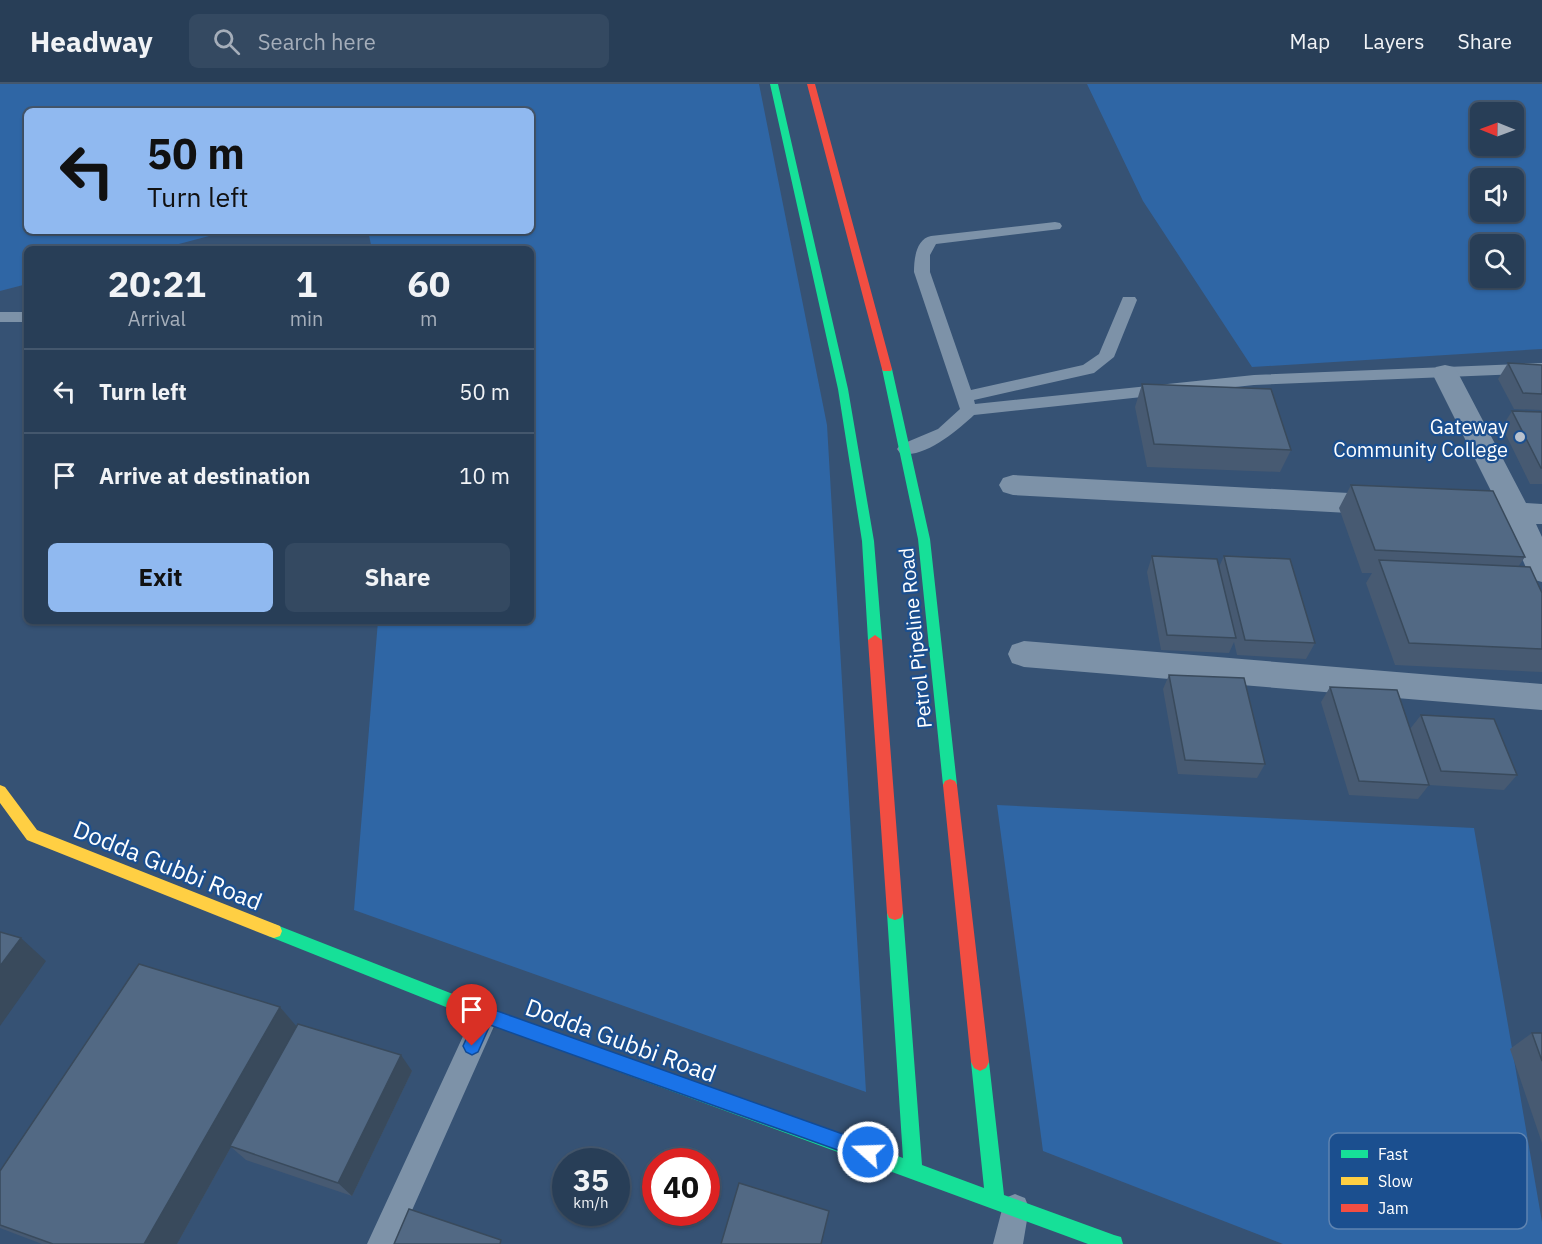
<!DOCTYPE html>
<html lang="en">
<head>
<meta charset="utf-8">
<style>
	body { margin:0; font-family:"IBM Plex Sans",sans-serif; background:#344961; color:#f1f3f6; height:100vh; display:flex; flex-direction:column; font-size:22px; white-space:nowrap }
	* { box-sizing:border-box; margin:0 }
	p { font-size:20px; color:#a5aeba }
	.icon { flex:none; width:33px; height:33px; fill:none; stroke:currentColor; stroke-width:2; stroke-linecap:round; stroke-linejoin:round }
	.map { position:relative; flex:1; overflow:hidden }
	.side { position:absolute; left:24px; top:162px; width:510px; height:378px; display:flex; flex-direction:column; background:#283e57; border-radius:9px; box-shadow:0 2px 4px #0004,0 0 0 2px #44576d }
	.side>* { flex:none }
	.guide { position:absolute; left:24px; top:24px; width:510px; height:126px; border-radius:9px; box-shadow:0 2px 4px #0004,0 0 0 2px #44576d; background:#90b9f0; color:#111; overflow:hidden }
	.needle { width:39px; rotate:271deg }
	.tools { position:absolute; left:1470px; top:18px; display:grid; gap:12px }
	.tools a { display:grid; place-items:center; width:54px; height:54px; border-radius:9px; background:#283e57; box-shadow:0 2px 4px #0004,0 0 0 2px #44576d; font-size:30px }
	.speed { position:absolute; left:552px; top:1064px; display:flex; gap:12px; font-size:30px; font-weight:700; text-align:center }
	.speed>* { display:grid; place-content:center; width:78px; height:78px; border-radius:50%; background:#283e57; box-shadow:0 2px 4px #0004,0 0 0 2px #44576d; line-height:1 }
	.speed small { font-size:15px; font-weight:400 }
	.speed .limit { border:9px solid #d22; background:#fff; color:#111 }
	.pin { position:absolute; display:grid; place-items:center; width:51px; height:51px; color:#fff; margin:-62px -26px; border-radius:50% 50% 50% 0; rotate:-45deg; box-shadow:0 0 6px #0007 }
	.pin .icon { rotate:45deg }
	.me { position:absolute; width:66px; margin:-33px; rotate:290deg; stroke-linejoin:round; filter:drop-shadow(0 0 4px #0008) }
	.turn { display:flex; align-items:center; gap:21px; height:126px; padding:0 24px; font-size:27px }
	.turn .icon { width:78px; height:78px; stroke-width:2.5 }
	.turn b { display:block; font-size:42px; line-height:51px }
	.eta { display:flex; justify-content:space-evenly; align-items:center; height:102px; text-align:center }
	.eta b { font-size:36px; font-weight:800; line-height:42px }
	.button { display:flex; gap:12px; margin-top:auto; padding:12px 24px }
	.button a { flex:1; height:69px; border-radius:9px; background:#90b9f0; color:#111; font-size:24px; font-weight:800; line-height:69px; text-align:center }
	.button a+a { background:#344961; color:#f1f3f6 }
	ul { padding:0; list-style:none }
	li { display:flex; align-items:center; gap:18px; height:84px; padding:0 24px; border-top:2px solid #44576d }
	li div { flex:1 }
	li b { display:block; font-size:22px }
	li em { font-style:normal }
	header { display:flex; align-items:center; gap:36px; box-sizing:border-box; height:84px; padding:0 30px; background:#283e57; border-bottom:2px solid #44576d }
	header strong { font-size:28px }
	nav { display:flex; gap:33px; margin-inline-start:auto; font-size:21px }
	.search { width:420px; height:54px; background:#344961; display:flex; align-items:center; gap:15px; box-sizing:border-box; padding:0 21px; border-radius:9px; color:#a5aeba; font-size:22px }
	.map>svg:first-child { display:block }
</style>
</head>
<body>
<header>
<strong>Headway</strong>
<div class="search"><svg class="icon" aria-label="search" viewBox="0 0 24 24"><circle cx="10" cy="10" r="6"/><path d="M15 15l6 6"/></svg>Search here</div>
<nav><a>Map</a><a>Layers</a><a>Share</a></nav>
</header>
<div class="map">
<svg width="1542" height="1160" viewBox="0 0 1542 1160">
	<rect width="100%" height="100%" fill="#365274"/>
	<path fill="#2f66a5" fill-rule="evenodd" d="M0,0H759L827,341L866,1008L354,826L378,537H531V165H372L368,147H531V27H27V147H228L160,165H27V200L0,207Z
		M1087,0H1542V265L1252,283L1143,117ZM1480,28H1514V62H1480ZM1480,94H1514V128H1480ZM1480,160H1514V194H1480Z
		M997,721L1474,744L1542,1138V1160H1283L1043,1067Z"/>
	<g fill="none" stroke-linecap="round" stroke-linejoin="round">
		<path fill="#7d92a8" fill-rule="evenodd" d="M1055,138L1060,139L1062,142L1060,145L936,160L930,171V188L971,306L1083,281L1099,270L1123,213H1135L1137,216L1114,273L1094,289L974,316L975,320L1254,291L1542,279V289L1254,301L974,331C958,346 923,376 900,369L897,365L900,361L938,345L960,325L914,188C914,175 916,155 931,152Z
			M0,228H27V238H0Z
			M486,918L495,922L499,931L397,1160H367L477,922Z
			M1015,1110L1025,1114L1029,1124L1023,1160H993L1005,1114Z"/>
		<path fill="#7d92a8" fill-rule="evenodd" d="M1445,281L1454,283L1458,289L1526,419L1542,420V440H1536L1542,453V498L1531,495L1506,438L1448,432L1443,425L1448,418L1458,415L1496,417L1432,289L1436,283Z
			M1013,391L1386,411L1396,414L1401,421L1396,428L1386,431L1013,411L1003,408L999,401L1003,394Z
			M1024,557L1542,600V626L1024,583L1012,579L1008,570L1012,561Z"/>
		<path fill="#16e098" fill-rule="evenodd" d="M770,0H778L848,305L874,457L882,556L875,561L868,556L862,457L838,305Z
			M887,282L892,285L930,455L957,701L955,705L950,707L945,705L943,701L918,455L882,285Z
			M895,822L901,824L903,829L922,1081L984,1104L971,978L974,972L980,969L986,972L989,978L1004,1111L1114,1151L1121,1153L1123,1160H1088L486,939L268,852L266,847L268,842L274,840L486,923L903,1074L887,829L889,824Z"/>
		<path fill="#ffcf43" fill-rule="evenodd" d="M0,701L5,703L37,746L280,842L282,847L280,852L274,854L268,852L27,756L0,719Z"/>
		<path fill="#f24e42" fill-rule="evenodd" d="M807,0H815L892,285L891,287H883L882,285Z
			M875,551L882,556L903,829L901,834L895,836L889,834L887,829L868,556Z
			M950,695L955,697L957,701L989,978L986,984L980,987L974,984L971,978L943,701L945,697Z"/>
	</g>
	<path fill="#475a72" d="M1508,279L1542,281V326L1514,325L1498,295Z
		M1142,300L1291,366L1280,388L1147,383L1135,323Z
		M1512,327L1542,328V400H1530L1502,343Z
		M1351,401L1525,473L1518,483L1542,509V588L1395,581L1366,499L1372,489H1362L1339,424Z
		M1152,472L1219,483L1224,472L1315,559L1306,575L1237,571L1234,558L1229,569L1161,566L1147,488Z
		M1169,591L1265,680L1257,694L1178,690L1163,605Z
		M1330,603L1410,645L1421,631L1517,691L1504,706L1429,701L1418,715L1349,711L1321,618Z
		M280,923L296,943L412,987L352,1112L246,1076L231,1063L177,1160H42L0,1144V1087Z
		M1532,949H1542V1059L1510,965Z"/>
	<path fill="#394a5c" d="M21,854L46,877L0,942V882Z
		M280,923L298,944L230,1062L231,1063L177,1160H144Z
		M401,971L412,987L352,1112L338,1099Z"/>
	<path fill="#526984" stroke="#394a5c" stroke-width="1.5" d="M1508,279L1542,281V310L1523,309Z
		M1142,300L1271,305L1291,366L1154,360Z
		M1512,327L1542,328V384H1541Z
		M1351,401L1493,407L1525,473L1375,466Z
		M1152,472L1217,475L1236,554L1167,551Z
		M1224,472L1290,475L1315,559L1245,556Z
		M1379,476L1530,483L1542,509V565L1409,559Z
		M1169,591L1244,594L1265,680L1185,676Z
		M1330,603L1397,606L1429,701L1359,697Z
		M1421,631L1494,635L1517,691L1441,687Z
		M0,848L21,854L0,882Z
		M139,880L280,923L144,1160H53L0,1141V1087Z
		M298,940L401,971L338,1099L230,1062Z
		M1532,949H1542V977Z
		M739,1099L829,1127L821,1160H721Z
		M409,1125L501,1156L500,1160H394Z"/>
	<path fill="#1a73e8" stroke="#114b97" stroke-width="1.5" d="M486,923L868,1059L874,1062L877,1068L874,1075L868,1077L490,941L478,968L472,971L466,968L463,962L480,925Z"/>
	<circle fill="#b9c2ce" stroke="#1b4f8f" stroke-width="2" cx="1520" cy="353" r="6"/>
	<g text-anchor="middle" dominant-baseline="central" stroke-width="4.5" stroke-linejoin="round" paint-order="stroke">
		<g font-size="20" fill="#fff" stroke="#1b4f8f" text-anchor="end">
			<text x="1508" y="342">Gateway<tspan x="1508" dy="23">Community College</tspan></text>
		</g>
		<g font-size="20" fill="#fff" stroke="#1b4f8f">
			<text transform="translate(915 554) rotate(-96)">Petrol Pipeline Road</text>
		</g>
		<g font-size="24" fill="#fff" stroke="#1b4f8f">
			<text transform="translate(168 781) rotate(22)">Dodda Gubbi Road</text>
			<text transform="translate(621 956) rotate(20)">Dodda Gubbi Road</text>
		</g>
	</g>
	<rect x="1329" y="1049" width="198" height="96" rx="9" fill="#1b4f8f" stroke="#5f84b1" stroke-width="1.5"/>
	<rect x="1341" y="1066" width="27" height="8" fill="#16e098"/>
	<rect x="1341" y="1093" width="27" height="8" fill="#ffcf43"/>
	<rect x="1341" y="1120" width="27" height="8" fill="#f24e42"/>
	<g font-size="16" fill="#fff">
		<text x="1378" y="1076">Fast</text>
		<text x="1378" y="1103">Slow</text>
		<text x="1378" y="1130">Jam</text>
	</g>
</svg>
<div class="tools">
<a><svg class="needle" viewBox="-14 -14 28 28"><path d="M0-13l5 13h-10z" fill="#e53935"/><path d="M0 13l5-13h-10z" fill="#a5aeba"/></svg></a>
<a><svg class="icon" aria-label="sound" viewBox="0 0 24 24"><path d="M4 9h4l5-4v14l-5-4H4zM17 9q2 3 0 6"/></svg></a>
<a><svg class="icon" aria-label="search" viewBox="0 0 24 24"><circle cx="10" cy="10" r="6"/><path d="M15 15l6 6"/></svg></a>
</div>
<div class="speed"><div>35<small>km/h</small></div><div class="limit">40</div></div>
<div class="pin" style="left:472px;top:962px;background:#d93025"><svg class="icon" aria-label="arrive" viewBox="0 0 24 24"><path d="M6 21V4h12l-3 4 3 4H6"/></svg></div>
<svg class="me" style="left:868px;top:1068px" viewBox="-20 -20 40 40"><circle r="17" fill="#1a73e8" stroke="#fff" stroke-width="3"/><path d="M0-11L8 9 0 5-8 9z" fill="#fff"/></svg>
<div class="guide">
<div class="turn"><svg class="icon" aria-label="left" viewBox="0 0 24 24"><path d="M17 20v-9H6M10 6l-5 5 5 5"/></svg><div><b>50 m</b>Turn left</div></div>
</div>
<section class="side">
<div class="eta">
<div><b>20:21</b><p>Arrival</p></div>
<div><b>1</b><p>min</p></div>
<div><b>60</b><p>m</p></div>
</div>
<ul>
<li><svg class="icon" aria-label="left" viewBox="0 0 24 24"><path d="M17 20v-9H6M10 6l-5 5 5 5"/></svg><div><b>Turn left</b></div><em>50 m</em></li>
<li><svg class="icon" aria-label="arrive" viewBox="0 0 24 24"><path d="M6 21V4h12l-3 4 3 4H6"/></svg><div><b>Arrive at destination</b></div><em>10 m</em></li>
</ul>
<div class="button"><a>Exit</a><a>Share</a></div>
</section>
</div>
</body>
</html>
